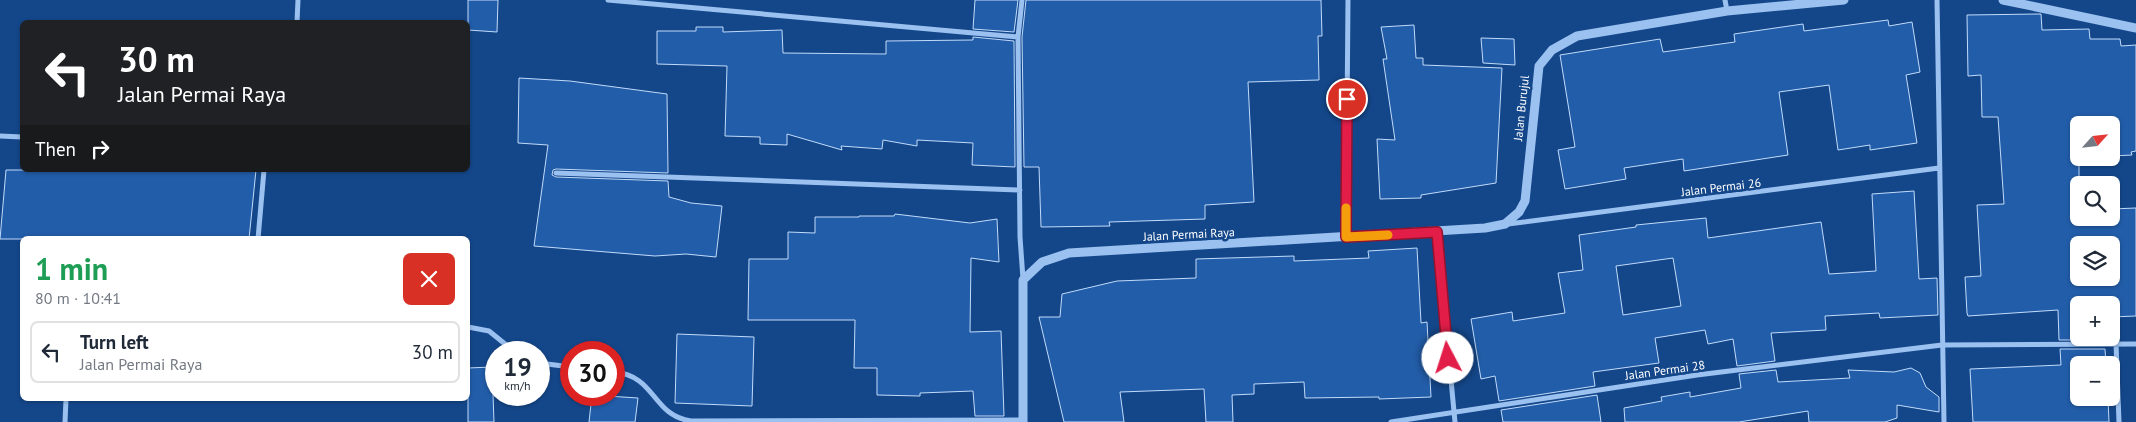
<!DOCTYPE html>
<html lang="en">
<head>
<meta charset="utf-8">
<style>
	body { margin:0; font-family:"PT Sans",sans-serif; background:#f2f2f3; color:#1f2937; height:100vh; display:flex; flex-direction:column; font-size:19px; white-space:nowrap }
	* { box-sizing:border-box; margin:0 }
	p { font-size:16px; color:#747a83 }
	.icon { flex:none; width:28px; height:28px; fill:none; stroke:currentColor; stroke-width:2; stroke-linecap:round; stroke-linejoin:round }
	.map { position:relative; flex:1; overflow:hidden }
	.drawer { position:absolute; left:20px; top:236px; width:450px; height:165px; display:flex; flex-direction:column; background:#fff; border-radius:8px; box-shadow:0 1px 4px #0004 }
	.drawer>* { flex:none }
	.guide { position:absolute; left:20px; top:20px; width:450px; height:152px; border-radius:8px; box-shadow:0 1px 4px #0004; background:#202124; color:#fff; overflow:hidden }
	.needle { width:32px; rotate:63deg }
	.buttons { position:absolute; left:2070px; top:116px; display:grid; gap:10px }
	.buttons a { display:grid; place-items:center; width:50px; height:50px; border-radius:8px; background:#fff; box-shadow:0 1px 4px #0004; font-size:25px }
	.speed { position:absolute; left:485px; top:341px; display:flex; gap:10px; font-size:25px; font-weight:700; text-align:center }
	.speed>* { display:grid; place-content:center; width:65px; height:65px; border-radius:50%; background:#fff; box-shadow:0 1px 4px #0004; line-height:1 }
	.speed small { font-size:12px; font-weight:400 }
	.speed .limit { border:8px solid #d22; background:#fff; color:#111 }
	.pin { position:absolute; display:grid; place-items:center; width:42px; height:42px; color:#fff; margin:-21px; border:2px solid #fff; border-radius:50%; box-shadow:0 1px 5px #0007 }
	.me { position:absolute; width:55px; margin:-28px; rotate:355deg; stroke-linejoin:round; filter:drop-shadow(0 0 4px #0008) }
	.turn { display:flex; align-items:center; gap:18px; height:105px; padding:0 15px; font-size:22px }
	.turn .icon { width:65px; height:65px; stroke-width:2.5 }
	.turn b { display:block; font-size:35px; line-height:42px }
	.then { display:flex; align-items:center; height:48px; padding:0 15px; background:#0003; gap:10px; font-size:19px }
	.round { display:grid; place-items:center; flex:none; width:52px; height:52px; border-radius:8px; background:#f2f2f3 }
	.headline { display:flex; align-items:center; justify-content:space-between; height:85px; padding:0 15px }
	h1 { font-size:30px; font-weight:800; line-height:38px; color:#1e9e55 }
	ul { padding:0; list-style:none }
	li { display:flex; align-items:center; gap:15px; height:62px; margin:0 10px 8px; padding:0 5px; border:2px solid #e0e1e3; border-radius:8px }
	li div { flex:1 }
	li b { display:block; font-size:19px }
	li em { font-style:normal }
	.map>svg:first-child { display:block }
</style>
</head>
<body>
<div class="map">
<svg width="2136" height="422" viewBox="0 0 2136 422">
	<rect width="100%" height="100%" fill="#14478a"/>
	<path fill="#225da9" stroke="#c1dbfb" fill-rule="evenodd" d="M468,0H498L497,32L468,30Z
		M975,0H1018L1014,32L973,29Z
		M1026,0H1321L1322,36H1318L1319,80L1248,82L1254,202L1205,205V219L1109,222L1110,226L1041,227L1039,167H1024L1022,37Z
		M2039,14H2041L2042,30L2089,29L2090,39H2120L2121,46L2136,45V151L2131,152L2132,155L2111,156V125H2079V158H2086H2079V218H2111V209L2136,208V316L2111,317V305H2079V338H2105V340H2059L2058,310L1968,316L1967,313L1965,277L1981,276L1977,205L2004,204L1998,117H1982L1981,75L1968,76L1967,15ZM2079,245H2111V278H2079Z
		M1888,20L1889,26L1912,22L1920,72L1906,75L1917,143L1870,150V145L1838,150L1829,85L1779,92L1788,155L1684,171L1683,159L1624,168L1626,179L1565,189L1558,150L1575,147L1560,55L1660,39L1663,52L1735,42L1734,34L1803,24L1804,31Z
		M1414,25L1416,58H1423V65L1502,68L1496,183L1421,195V198L1380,199L1377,139L1395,140L1383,59H1387L1381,27Z
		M696,27H723V32L782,30L783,53L886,54V41L973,40V37L1014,41L1015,167L972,165L973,143L917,140V146L883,140L882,149L841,146L842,150L787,134V145L760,144V137L725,136L727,66L657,64V31H696Z
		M1481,38L1514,39L1515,65L1483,63Z
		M519,78L570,81L667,94L668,173L556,169L553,170L552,175L556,177L668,181L669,197L691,203L722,206L716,257L686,254L655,256L534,246L548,145L518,143Z
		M6,170H256L249,239H0Z
		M1914,191L1919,279L1937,278L1938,315L1880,318L1879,313L1825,316L1826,330L1771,333L1775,361L1737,366L1733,339L1708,344L1705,330L1655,338L1659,363L1593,372L1595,386L1499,401L1495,376L1481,379L1471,319L1512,312L1513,321L1565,313L1558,273L1583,270L1579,235L1636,227V225L1706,218L1708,238L1821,222L1829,274L1876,271L1872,194ZM1673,258L1681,306L1623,315L1616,266Z
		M895,214L970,223L997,219L999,262L971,258L970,332L1001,331L1004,416H975L973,391L920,393V396L877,395V368H854L855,320H748L749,259H788V232L815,233V217H859V216H894Z
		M1417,248L1421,323L1427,322L1431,397L1379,399V397L1305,398L1304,382L1254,384V394L1232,395L1233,422H1206L1204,389L1120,392L1124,422H1064L1039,317H1060L1062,294L1117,281L1196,278V259L1294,256V261L1369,258L1368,251Z
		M677,334L754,337L752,406L675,403Z
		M2060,349H2105L2106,365H2079V398H2108L2109,422H1973L1970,369L2061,365Z
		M492,367L494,422H468V368Z
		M1911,368L1920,373L1926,387L1939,397V412L1897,405V418L1885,422H1809L1808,411L1739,422H1625L1624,408L1662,401L1661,397L1690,392V397L1741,388L1739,374L1776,370L1778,382L1850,378L1848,370L1894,372Z
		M592,395L638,398L635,422H589Z
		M1597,395L1601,422H1503L1501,410Z"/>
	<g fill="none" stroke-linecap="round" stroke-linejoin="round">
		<path stroke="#9bc1f0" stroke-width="5" d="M608,0L1018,37
			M1022,0L1018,37L1020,237L1023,279
			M1725,0L1727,11
			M1937,0L1944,422
			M297,22L298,0
			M0,136L22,137
			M556,173L1020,190
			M1508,224L1939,168
			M1437,232L1455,422
			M1346,237L1348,0
			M258,239L264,170
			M468,327L489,331L515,352
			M2116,343L2119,422
			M539,363L571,367
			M614,372C657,376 651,415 691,421L1023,420
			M65,422L66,399
			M1391,422L1697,375L1942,345L2136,344"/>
		<path stroke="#9bc1f0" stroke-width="9" d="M2003,0L2136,28
			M1023,422V280L1042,262L1069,253L1485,228L1505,224L1519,212L1525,201L1539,66L1552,50L1577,36L1727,11L1844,0"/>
	</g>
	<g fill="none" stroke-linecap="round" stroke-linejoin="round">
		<defs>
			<path id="route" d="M1347,99L1346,237L1437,232L1448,358"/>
		</defs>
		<use href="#route" stroke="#92132f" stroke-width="12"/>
		<use href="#route" stroke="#e11d48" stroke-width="9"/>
		<path stroke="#f59e0b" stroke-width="9" d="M1346,208V237L1388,235"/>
	</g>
	<g text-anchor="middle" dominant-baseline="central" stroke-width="5" stroke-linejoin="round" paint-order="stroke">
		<g font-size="12" fill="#fff" stroke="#14478a">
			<text transform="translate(1521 108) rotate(-84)">Jalan Burujul</text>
			<text transform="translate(1721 187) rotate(-7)">Jalan Permai 26</text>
			<text transform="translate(1189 234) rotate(-3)">Jalan Permai Raya</text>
			<text transform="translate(1665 370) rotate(-8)">Jalan Permai 28</text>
		</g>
	</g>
</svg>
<div class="buttons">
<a><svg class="needle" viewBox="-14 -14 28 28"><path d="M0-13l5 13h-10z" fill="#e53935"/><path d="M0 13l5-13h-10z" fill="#747a83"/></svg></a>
<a><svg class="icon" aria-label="search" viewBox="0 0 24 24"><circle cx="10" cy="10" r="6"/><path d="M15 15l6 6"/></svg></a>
<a><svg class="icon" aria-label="layers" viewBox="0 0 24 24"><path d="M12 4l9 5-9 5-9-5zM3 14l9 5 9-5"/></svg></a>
<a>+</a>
<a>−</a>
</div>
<div class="speed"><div>19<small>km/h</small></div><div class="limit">30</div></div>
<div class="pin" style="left:1347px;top:99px;background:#d93025"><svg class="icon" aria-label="arrive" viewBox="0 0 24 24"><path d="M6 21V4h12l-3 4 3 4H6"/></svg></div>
<svg class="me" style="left:1448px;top:358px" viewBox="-20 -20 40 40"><circle r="19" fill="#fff"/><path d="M0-13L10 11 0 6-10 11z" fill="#e11d48"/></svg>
<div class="guide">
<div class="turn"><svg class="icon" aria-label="left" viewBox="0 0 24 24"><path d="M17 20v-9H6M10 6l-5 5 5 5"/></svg><div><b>30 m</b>Jalan Permai Raya</div></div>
<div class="then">Then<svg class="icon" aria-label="right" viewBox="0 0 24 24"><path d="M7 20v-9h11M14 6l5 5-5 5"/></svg></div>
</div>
<section class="drawer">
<div class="headline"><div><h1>1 min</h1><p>80 m · 10:41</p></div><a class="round" style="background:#d93025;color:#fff"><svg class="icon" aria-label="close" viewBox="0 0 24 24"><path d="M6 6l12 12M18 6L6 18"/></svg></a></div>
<ul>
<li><svg class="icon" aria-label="left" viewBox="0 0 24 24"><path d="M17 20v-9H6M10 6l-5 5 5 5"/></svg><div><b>Turn left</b><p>Jalan Permai Raya</p></div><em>30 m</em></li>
</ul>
</section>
</div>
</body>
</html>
